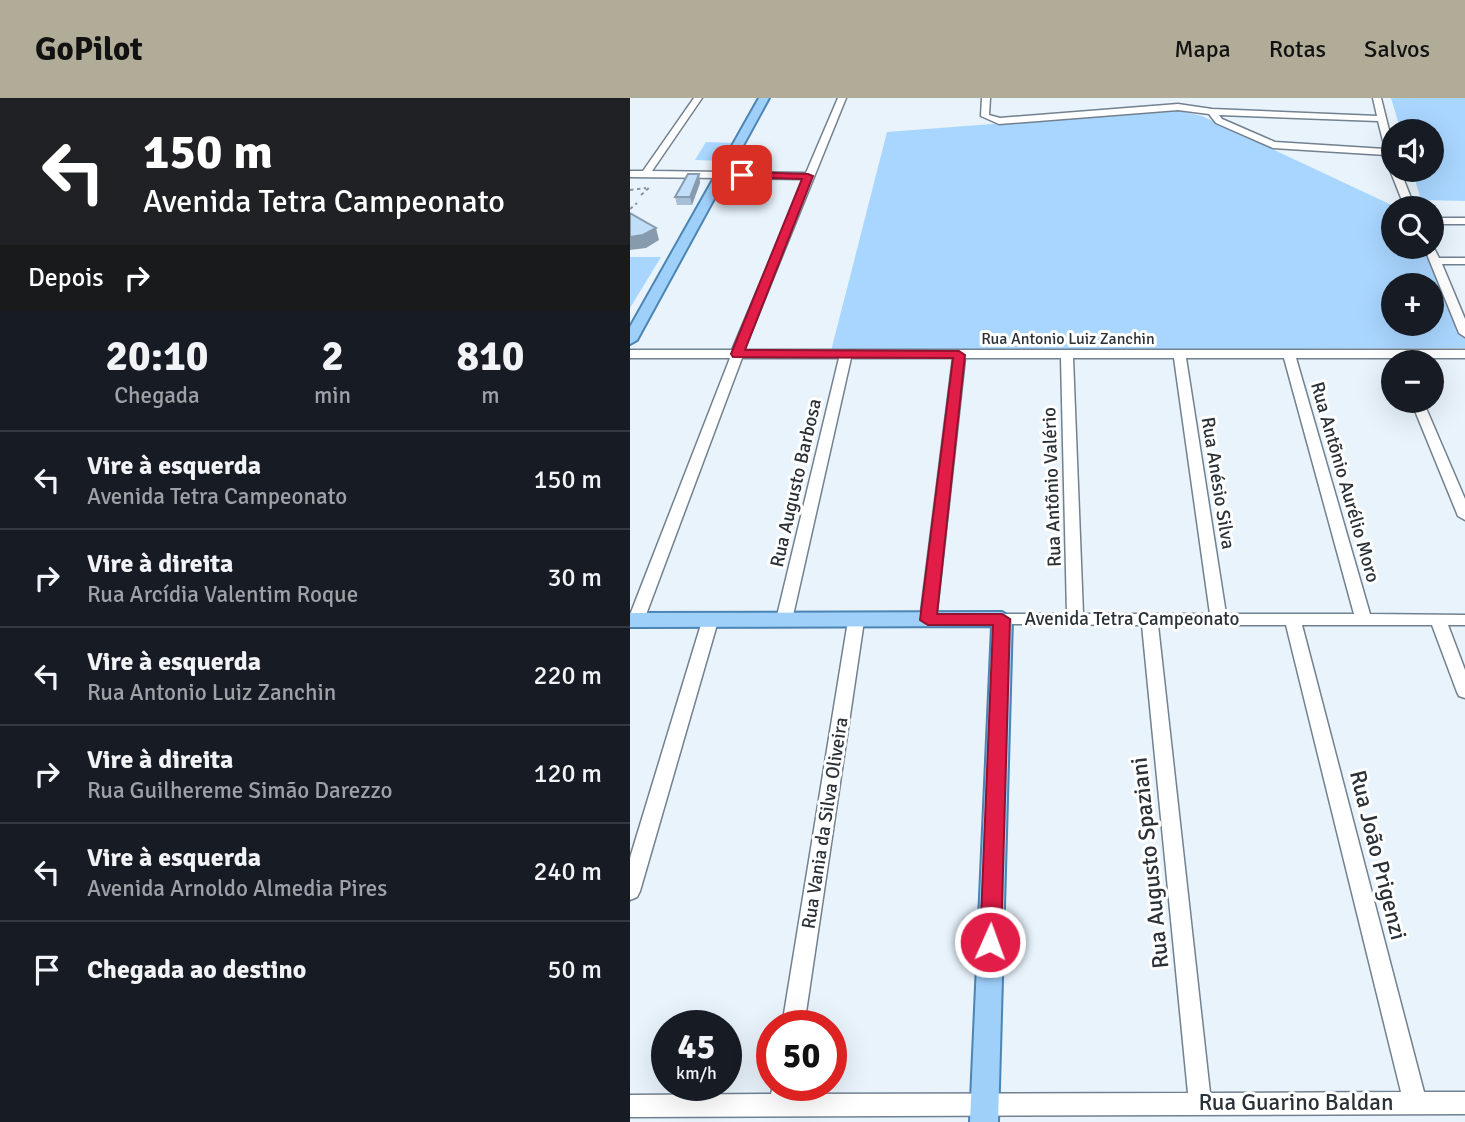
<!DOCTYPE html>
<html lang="pt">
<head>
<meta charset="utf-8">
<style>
	body { margin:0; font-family:Signika,sans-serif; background:#20242c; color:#f1f3f6; height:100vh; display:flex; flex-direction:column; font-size:26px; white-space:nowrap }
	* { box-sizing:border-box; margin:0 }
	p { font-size:23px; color:#9ea1a6 }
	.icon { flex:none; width:38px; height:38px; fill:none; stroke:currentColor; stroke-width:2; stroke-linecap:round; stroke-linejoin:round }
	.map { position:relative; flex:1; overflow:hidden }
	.drawer { display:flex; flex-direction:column; background:#171b24; width:630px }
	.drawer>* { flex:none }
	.banner { background:#202124; color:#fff; overflow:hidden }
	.tools { position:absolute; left:751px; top:21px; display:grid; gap:14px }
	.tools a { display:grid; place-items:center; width:63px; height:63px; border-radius:50%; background:#171b24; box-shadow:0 7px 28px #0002; font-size:35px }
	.speed { position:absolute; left:21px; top:912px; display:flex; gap:14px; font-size:35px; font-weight:700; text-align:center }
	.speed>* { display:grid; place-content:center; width:91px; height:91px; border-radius:50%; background:#171b24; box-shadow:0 7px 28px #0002; line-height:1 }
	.speed small { font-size:18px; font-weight:400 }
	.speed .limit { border:10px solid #d22; background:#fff; color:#111 }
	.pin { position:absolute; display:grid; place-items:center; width:60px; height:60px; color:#fff; margin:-30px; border-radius:14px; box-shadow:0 4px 10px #0006 }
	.me { position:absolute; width:77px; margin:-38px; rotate:2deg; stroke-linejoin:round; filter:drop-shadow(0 0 5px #0008) }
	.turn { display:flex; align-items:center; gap:24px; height:147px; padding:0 28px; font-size:32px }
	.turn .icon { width:91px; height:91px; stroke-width:2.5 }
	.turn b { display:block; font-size:49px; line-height:60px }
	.then { display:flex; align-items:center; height:66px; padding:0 28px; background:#0003; gap:14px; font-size:26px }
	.eta { display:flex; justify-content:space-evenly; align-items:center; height:119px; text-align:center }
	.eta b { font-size:42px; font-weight:800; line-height:49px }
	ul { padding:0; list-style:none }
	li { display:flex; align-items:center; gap:21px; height:98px; padding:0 28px; border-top:2px solid #363941 }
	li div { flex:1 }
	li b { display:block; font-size:26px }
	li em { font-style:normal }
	header { display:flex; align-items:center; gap:42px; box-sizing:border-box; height:98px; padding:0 35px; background:#b1ac97; color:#111 }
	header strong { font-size:33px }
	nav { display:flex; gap:38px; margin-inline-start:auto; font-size:24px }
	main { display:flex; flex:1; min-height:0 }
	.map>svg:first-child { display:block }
</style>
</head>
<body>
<header>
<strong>GoPilot</strong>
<nav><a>Mapa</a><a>Rotas</a><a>Salvos</a></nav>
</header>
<main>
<section class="drawer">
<div class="banner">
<div class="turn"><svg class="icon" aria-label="left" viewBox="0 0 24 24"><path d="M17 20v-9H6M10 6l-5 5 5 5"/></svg><div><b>150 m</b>Avenida Tetra Campeonato</div></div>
<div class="then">Depois<svg class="icon" aria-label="right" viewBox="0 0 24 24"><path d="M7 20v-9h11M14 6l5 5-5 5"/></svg></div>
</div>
<div class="eta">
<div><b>20:10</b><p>Chegada</p></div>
<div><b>2</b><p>min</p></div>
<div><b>810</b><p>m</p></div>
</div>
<ul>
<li><svg class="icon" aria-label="left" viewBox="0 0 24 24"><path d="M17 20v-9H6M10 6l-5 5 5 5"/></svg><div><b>Vire à esquerda</b><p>Avenida Tetra Campeonato</p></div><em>150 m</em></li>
<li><svg class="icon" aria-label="right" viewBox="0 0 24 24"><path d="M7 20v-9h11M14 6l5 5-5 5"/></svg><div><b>Vire à direita</b><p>Rua Arcídia Valentim Roque</p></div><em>30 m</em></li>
<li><svg class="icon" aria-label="left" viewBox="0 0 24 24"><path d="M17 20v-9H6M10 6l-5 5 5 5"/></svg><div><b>Vire à esquerda</b><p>Rua Antonio Luiz Zanchin</p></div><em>220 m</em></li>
<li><svg class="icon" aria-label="right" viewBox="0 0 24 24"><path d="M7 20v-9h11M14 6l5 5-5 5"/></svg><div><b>Vire à direita</b><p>Rua Guilhereme Simão Darezzo</p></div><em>120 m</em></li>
<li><svg class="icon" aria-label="left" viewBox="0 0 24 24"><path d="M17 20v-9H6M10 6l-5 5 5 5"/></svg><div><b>Vire à esquerda</b><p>Avenida Arnoldo Almedia Pires</p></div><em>240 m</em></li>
<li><svg class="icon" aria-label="arrive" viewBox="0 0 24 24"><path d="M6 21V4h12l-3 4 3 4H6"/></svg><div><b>Chegada ao destino</b></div><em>50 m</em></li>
</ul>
</section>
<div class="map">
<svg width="835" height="1024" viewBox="0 0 835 1024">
	<rect width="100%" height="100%" fill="#e8f3fc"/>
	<path fill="#a9d6ff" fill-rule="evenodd" d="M761,0H835V103L791,102L782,72H802V33H771Z
		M546,12L572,18L768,110H763V149H795L835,235V250L201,253L257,34ZM763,187H802V226H763Z
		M76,44L105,45L93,63L65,62Z
		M0,159H31L0,210Z"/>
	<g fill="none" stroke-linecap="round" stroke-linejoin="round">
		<defs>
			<path id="minor" d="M64,0H72L22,73L176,75L208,0H216L114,252H835V260H666L740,516L835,517V527H818L835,572V600L829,598L827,594L802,527H672L794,994H835V1016L0,1019V997L141,996L143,987H165L164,996L558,995L512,527L372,526L364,521L372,516H437L431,260H335L306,522L298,527L290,522L323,260H221L162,522L154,527L146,522L209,260H112L14,522L6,527L0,525V517L100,260H0V252H102L174,81L0,79V73H13ZM443,260H544L580,516H453ZM556,260H654L724,516H596ZM528,527H656L771,994L580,995Z
				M352,0H360L359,17L370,20L548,6L582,11L747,18L743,0H751L763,48V72H770L785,110H775L760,72L763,70L758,67L756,57L643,50L586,25L579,16L548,12L369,26L351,18ZM589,17L748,23L755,51L645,44L592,21Z
				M802,120H835V126H802Z
				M802,146L809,160H835V166H812L835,221V239L829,235L794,149H802Z
				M781,303H793L835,401V422L828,418Z
				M80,518L88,523L10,793L7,799L0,802V760L72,523Z
				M226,518L234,523L174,928H152L218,523Z"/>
			<path id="major" d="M129,0H139L7,242L0,246V229Z
				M372,514L382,521L368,1024H340L362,528L0,529V515Z"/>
		</defs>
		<use href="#minor" stroke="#72818f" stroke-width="3"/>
		<use href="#major" stroke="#4c84b3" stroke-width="4"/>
		<path stroke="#8a939b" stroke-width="2" stroke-dasharray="3.5 3.5" stroke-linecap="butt" d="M0,92L16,90
			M11,97L21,88
			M0,111L7,105"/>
		<use href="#minor" fill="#fff" fill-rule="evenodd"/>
		<use href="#major" fill="#9fd0fa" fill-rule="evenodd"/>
	</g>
	<path fill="#a6bfd6" d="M69,76L70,85L62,107H47L45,99Z"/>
	<path fill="#879bae" d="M69,76L70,85L62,107L60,99Z
		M26,130L29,142L16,150L0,152V139Z"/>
	<path fill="#c1def9" stroke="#879bae" stroke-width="2" d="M58,76H69L60,99H45Z
		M0,115L26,130L13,137L0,139Z"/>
	<path fill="#e11d48" stroke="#92132f" stroke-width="2" d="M112,74L178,76L183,78L115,252L329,253L335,257L307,516H372L380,521L371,844L368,851L360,854L353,851L350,844L363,527H298L290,522L323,260L103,259L101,256L172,81L109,79Z"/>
	<g text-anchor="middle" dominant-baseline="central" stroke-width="6" stroke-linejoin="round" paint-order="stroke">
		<g font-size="16" fill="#2a3137" stroke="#fff">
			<text x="438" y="241">Rua Antonio Luiz Zanchin</text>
		</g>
		<g font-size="19" fill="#2a3137" stroke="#fff">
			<text transform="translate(715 384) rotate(74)">Rua Antõnio Aurélio Moro</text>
			<text transform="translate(166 385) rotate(-77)">Rua Augusto Barbosa</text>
			<text transform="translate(588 385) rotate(81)">Rua Anésio Silva</text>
			<text transform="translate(422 389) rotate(-92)">Rua Antõnio Valério</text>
			<text x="502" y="521">Avenida Tetra Campeonato</text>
			<text transform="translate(195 725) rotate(-81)">Rua Vania da Silva Oliveira</text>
		</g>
		<g font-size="23" fill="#2a3137" stroke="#fff">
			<text transform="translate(748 757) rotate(76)">Rua João Prigenzi</text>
			<text transform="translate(520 765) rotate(-96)">Rua Augusto Spaziani</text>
			<text x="666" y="1004">Rua Guarino Baldan</text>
		</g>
	</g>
</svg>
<div class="tools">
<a><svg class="icon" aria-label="sound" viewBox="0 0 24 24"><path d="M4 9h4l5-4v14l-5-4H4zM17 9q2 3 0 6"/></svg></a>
<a><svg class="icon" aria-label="search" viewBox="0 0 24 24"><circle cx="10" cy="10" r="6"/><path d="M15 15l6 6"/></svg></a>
<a>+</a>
<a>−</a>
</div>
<div class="speed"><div>45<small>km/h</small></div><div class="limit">50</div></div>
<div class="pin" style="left:112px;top:77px;background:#d93025"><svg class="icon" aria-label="arrive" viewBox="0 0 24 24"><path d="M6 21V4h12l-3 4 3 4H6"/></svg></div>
<svg class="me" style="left:360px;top:844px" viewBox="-20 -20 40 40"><circle r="17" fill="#e11d48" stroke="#fff" stroke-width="3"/><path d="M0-11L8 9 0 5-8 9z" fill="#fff"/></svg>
</div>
</main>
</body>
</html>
